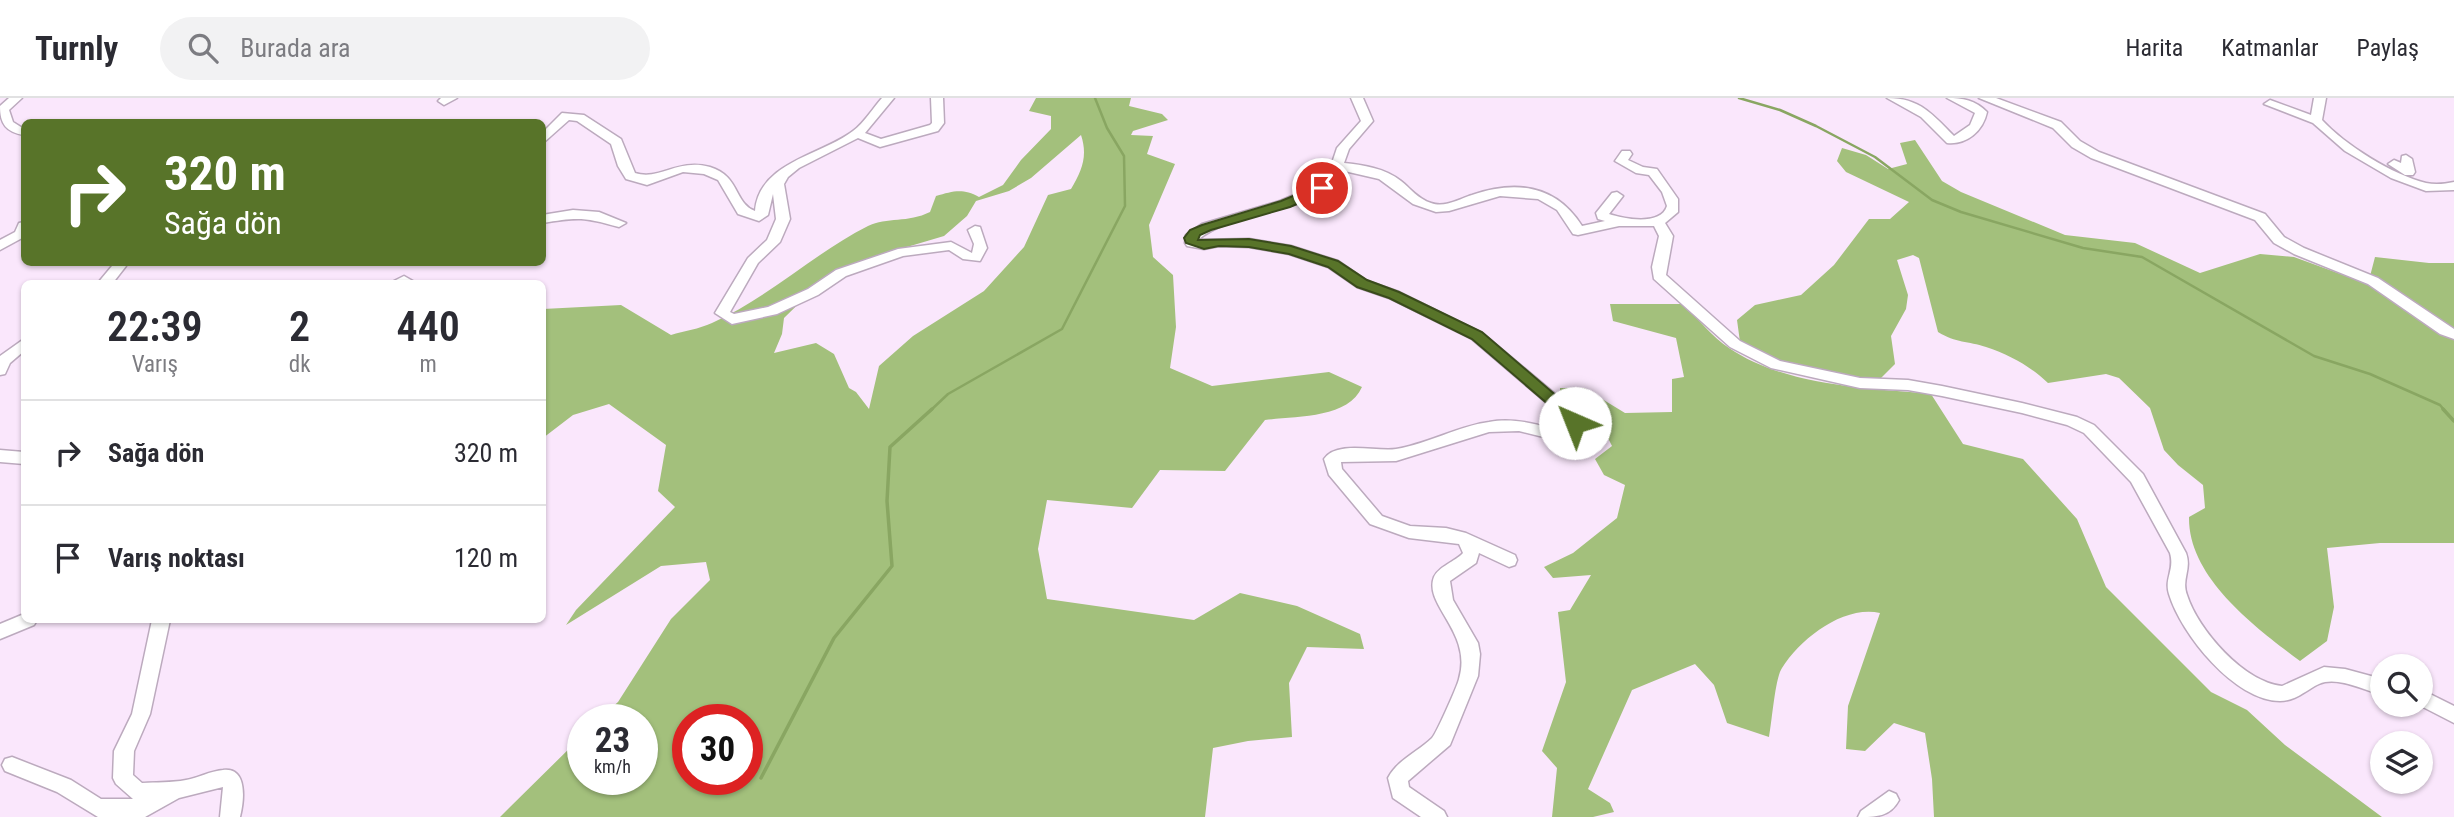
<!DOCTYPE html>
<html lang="tr">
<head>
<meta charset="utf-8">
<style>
	body { margin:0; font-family:"Roboto Condensed",sans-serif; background:#f2f2f3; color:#2b2b33; height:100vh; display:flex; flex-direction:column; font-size:26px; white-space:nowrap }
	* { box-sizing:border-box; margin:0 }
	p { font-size:23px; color:#7c7c81 }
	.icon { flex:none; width:38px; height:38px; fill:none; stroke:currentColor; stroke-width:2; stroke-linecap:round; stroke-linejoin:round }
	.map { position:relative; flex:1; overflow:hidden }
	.drawer { position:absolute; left:21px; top:182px; width:525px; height:343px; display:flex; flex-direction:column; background:#fff; border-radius:10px; box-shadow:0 2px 5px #0004 }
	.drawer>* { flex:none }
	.banner { position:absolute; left:21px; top:21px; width:525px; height:147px; border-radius:10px; box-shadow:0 2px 5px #0004; background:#587429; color:#fff; overflow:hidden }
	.tools { position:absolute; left:2370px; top:556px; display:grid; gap:14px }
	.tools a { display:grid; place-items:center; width:63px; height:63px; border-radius:50%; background:#fff; box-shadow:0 2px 5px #0004; font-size:35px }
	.speed { position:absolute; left:567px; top:606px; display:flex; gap:14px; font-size:35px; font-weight:700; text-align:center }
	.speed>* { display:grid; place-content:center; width:91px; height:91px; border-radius:50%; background:#fff; box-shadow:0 2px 5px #0004; line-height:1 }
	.speed small { font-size:18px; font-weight:400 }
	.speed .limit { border:10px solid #d22; background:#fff; color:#111 }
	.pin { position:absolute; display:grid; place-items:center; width:60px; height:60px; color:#fff; margin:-30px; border:4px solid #fff; border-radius:50%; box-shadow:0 2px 7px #0007 }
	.me { position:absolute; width:77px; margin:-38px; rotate:316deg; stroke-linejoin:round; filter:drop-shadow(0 0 5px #0008) }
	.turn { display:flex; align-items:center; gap:24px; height:147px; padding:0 28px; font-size:32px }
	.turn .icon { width:91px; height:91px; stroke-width:2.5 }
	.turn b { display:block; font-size:49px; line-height:60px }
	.eta { display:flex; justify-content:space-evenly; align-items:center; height:119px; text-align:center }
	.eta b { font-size:42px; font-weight:600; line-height:49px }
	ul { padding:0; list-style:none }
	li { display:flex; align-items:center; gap:21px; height:105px; padding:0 28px; border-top:2px solid #e1e1e2 }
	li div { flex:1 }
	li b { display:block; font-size:26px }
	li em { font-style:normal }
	header { display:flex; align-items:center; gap:42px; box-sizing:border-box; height:98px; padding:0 35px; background:#fff; border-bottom:2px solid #e1e1e2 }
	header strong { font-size:33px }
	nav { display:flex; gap:38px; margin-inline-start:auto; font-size:24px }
	.search { width:490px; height:63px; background:#f2f2f3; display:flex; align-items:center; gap:18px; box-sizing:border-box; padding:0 24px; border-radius:38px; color:#7c7c81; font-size:26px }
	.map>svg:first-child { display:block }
</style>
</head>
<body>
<header>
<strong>Turnly</strong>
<div class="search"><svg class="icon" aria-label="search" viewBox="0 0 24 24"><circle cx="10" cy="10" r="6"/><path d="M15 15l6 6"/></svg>Burada ara</div>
<nav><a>Harita</a><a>Katmanlar</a><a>Paylaş</a></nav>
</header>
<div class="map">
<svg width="2454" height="719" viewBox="0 0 2454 719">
	<rect width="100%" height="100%" fill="#fae7fc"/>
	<path fill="#a3c07c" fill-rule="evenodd" d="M1036,0H1131L1129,8L1162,16L1168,22L1133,33L1131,37L1153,38L1147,56L1175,66L1149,127L1153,159L1173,177L1176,229L1170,270L1212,288L1329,274L1362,289C1348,321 1295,318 1265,322L1225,373L1160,372L1132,410L1047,402L1038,451L1047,501L1194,522L1240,495L1297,508L1360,536L1364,551L1307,549L1289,585L1292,639L1248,643L1213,650L1205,719H500L583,637V681H642V621H599L618,604L671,521L710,482L706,464L661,468L566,527L576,512L675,409L658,393L666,347L609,306L573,317L543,340V211L621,207L671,237C684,233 699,231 712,225C768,200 813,156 868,128C887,119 908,125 930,114L936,98C953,93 963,90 979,99L1003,87L1021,62L1051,31V18L1029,13ZM1081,37C1088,58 1082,72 1071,91L1048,97L1024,149L984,193L913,238L879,268L869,311L856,294L849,290L834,256L816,245L774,255L782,236L784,220L824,181L842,171L880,157L944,138L967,118L976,103L1009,93L1031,80ZM688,621H747V681H688Z
		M1915,42L1942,83L1961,94L2065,137L2135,145L2200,175L2260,156L2294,159L2368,186L2375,159L2429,165H2454V445H2380L2327,450L2334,509L2327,543L2300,563C2256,530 2188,480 2189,419L2205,410L2203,387L2178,367L2164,352L2150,310L2119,280L2106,276L2048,285C2030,268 2010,257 1986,249C1968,243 1956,245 1938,234L1919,160L1913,157L1897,162L1908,197L1906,211L1891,238L1895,266L1878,283L1774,262L1740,244L1737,222L1755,207L1801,197L1834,167L1869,121H1890L1909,104L1846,74L1837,63L1842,50L1866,57L1888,71L1907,66L1900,45Z
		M1610,206H1683C1698,220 1712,239 1729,250C1785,288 1866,290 1931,296L1963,346L2023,361L2077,421L2106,489L2211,594L2247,612L2285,647L2382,719H1934L1932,681L1925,635L1894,625L1865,653L1846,651L1848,608L1880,515C1844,507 1801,540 1782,570C1775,580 1772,624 1769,639L1727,625L1714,587L1695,566L1632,592L1588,691L1610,705L1614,714L1593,719H1552L1557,670L1542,653L1566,584L1558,514L1570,512L1591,477L1553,480L1544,469L1573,455L1617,420L1625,387L1604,377L1595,361L1612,348L1600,324L1560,300V290H1584L1625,315L1672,314V281L1684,279L1676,240L1613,223Z"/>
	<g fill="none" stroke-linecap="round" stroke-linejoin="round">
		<path stroke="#89a662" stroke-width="2.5" d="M1739,0L1780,12L1816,28L1875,59L1932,102L1961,114L2083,150L2142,159L2314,258L2370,276L2440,307L2445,313
			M930,313L948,296L1062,231L1125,108L1124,58L1107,30L1095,0"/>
		<path stroke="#89a662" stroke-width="3.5" d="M2443,311L2454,323
			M761,680L834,540L892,468L887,403L890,349L932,311"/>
		<defs>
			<path id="minor" d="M9,0H22L9,12L13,24L24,31V37C6,34 0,26 0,8Z
				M457,0L444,7L438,3L441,0Z
				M882,0H894L865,35L881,41L930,27L932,25L931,0H943L944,25L938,33L880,49L858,40L799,70L788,79L784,86L790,121L780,144L758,165L730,214L734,216L768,209L808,191L836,172L898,151L951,144L972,155L974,146L968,132L975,128L980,129L987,150L980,163L963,161L949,152L903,158L846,178L818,197L777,216L732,226L715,215L748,160L767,142L776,121L773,96L768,117L759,123L738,116L718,82L704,76L683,74L647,87L626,81L618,68L611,46L577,23L569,22L542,46V35L562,15L584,17L621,41L635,75C660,83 677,60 710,69C740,78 734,105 755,113C759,64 822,57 853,33C864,25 873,10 882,0Z
				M1351,0H1363L1373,23L1349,51L1344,65C1363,67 1385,70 1401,83C1410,90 1418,101 1431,105C1445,110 1459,101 1472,97C1516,82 1556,87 1582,128L1605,123L1598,121L1596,115L1612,95L1617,94L1623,98L1609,116C1624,121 1661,128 1667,108L1662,94L1649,77L1636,75L1615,63L1622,53H1630L1632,56L1628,62L1643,69L1657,71L1678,101V114L1665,125L1673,138L1666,177L1740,243L1780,263L1860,280L1908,282L1942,288L2022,305L2077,319L2094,327L2143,376L2186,455C2192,472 2181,481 2187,497C2198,532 2244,584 2282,588L2324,569L2345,571L2382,581V597C2364,592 2337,578 2319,586C2306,592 2296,603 2280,603C2235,603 2181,536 2169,496C2164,480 2175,472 2170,455L2131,384L2084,335L2067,327L2022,315L1942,298L1908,292L1860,290L1771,270L1730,249L1654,181L1652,169L1659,138L1654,128H1619L1578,137L1573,136L1557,112L1538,101L1500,98L1449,113L1436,114L1413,106L1379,81L1340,72C1336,79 1331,89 1324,94C1288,116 1227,116 1198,142L1249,141L1291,148L1338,163L1367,183L1399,194L1482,235L1573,311L1585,332L1581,345L1576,347L1519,333L1489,334L1396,363L1341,364L1342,371L1382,418L1410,428L1446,430L1466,435L1515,457L1517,462L1515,467L1509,469L1479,455L1476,465L1450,483L1453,502L1478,545L1480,556L1478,578L1450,647L1408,683L1409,689L1444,713L1447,719H1421L1393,700L1388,680C1397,662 1419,653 1432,640C1436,636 1457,589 1459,581C1473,534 1423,507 1434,479C1438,469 1456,463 1463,455L1459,446L1409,440L1370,426L1329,377L1324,361C1337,342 1376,354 1396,351C1428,346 1458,328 1489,324C1517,319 1543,328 1569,335L1562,318L1472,241L1389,200L1357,189L1328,169L1289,156L1249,149L1219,148L1204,151L1187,148L1185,145L1186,137L1202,126L1280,103L1318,87L1331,68L1337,50L1361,23Z
				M1887,0C1920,0 1932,16 1954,38L1970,27L1975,15L1947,0C1963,0 1975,2 1987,14C1983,33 1967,47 1947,45L1921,19Z
				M1979,0H1996L2061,24L2080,43L2099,54L2265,116L2284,139L2304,150L2378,180L2454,231V241L2440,236L2368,186L2294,156L2274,145L2255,122L2091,60L2072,49L2053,30Z
				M2314,0H2326L2322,22C2345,47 2393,77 2426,85C2435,87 2445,86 2454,84V92L2426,93L2391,80L2345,53L2313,25L2264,6L2270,2L2311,17Z
				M2406,57L2412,61L2415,74L2413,77H2405L2388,66L2394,62L2401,65L2402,58Z
				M573,112L599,114L626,125L619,129C584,119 578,119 542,125V117Z
				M24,124V139L0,152V142L15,134L19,125Z
				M111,164H125L126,168L112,186H97L112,168Z
				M404,178L418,186H388Z
				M24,241V253L10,265L5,276L0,277V258Z
				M0,352L24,354V366L0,364Z
				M24,516V522H37L34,527L0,541V526Z
				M152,522H170L150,616L134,653L133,677L142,685C156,684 171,685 186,682C198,680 210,673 223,672C248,669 244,703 240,719H220L223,689L179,700L145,719H98L57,694L5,673L2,667L5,661L12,659L71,682L101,701H133L116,686L113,680L114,653L132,616Z
				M2420,591L2454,608V625L2419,607Z
				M1889,693L1896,696L1899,702C1890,719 1876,719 1858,719L1861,713Z"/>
		</defs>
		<use href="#minor" stroke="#bcaabe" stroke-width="3"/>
		<use href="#minor" fill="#fff" fill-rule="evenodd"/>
	</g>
	<path fill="#587429" stroke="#394b1b" stroke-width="2" d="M1322,86L1327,88V93L1290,109L1211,132L1200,137L1198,142L1249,141L1291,148L1338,163L1367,182L1399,194L1482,234L1573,312L1583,325L1580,329H1569L1563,319L1472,241L1389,200L1357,189L1328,169L1289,156L1249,149L1219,148L1204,151L1186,145L1184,140L1190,132L1202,127L1281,103Z"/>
</svg>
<div class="tools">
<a><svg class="icon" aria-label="search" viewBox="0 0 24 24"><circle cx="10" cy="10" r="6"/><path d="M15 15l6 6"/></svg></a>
<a><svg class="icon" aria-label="layers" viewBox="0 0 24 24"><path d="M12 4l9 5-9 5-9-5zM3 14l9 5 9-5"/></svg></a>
</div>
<div class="speed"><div>23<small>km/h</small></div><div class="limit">30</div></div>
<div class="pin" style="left:1322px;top:90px;background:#d93025"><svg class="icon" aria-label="arrive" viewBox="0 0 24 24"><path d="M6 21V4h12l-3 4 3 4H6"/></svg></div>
<svg class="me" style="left:1575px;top:325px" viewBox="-20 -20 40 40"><circle r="19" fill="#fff"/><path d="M0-13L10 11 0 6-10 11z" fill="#587429"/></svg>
<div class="banner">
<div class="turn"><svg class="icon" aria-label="right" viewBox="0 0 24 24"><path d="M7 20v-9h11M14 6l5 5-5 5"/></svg><div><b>320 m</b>Sağa dön</div></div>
</div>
<section class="drawer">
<div class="eta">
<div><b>22:39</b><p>Varış</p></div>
<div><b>2</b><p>dk</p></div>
<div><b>440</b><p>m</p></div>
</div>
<ul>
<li><svg class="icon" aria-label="right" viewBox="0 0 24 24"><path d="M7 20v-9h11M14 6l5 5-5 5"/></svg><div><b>Sağa dön</b></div><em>320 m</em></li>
<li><svg class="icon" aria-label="arrive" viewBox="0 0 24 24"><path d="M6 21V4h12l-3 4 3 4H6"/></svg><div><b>Varış noktası</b></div><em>120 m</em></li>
</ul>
</section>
</div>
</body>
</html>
